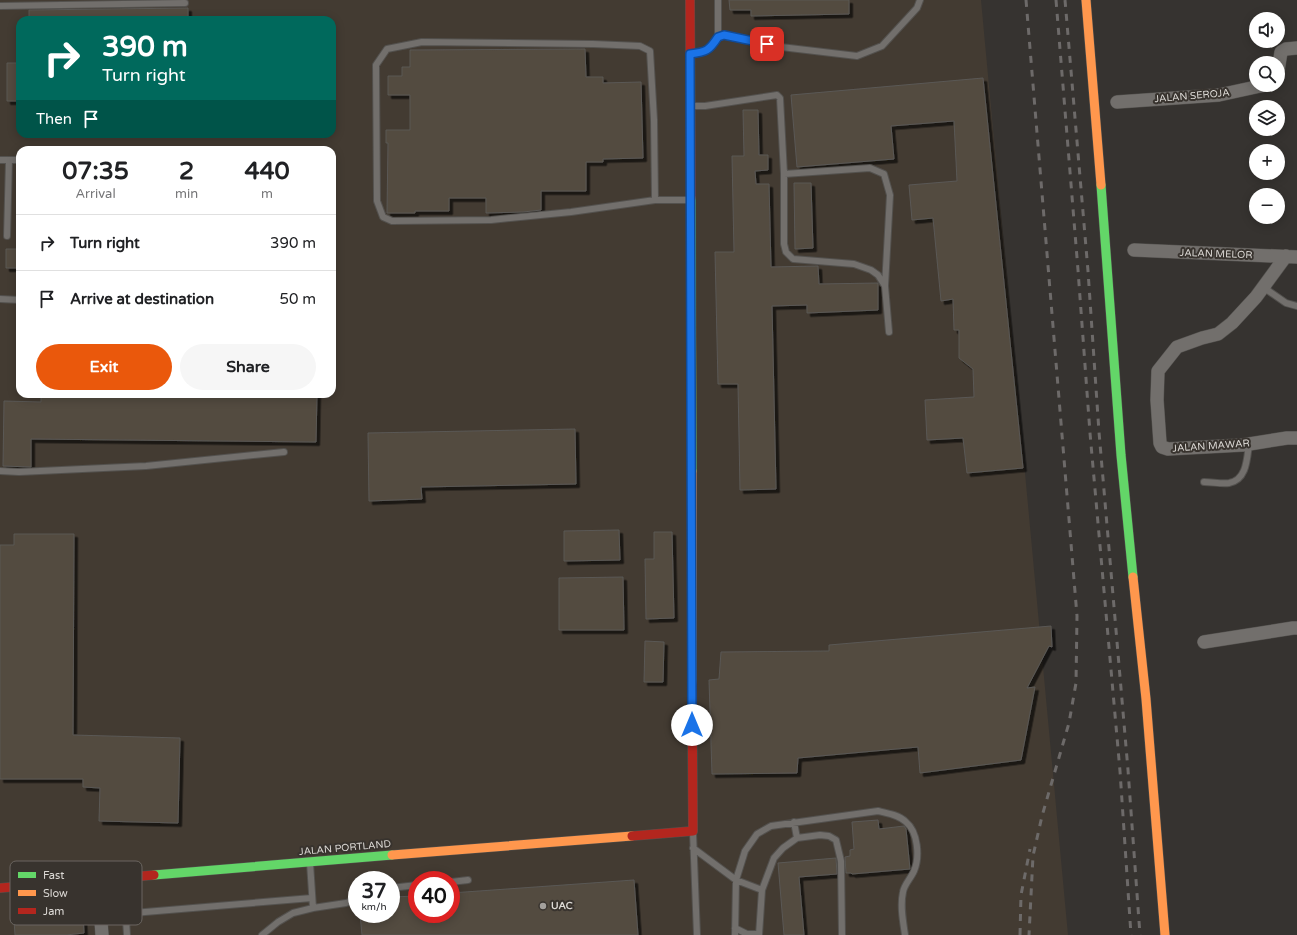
<!DOCTYPE html>
<html lang="en">
<head>
<meta charset="utf-8">
<style>
	body { margin:0; font-family:"Varela Round",sans-serif; background:#f6f6f6; color:#202124; height:100vh; display:flex; flex-direction:column; font-size:15px; white-space:nowrap }
	* { box-sizing:border-box; margin:0 }
	p { font-size:13px; color:#757577 }
	.icon { flex:none; width:22px; height:22px; fill:none; stroke:currentColor; stroke-width:2; stroke-linecap:round; stroke-linejoin:round }
	.map { position:relative; flex:1; overflow:hidden }
	.panel { position:absolute; left:16px; top:146px; width:320px; height:252px; display:flex; flex-direction:column; background:#fff; border-radius:12px; box-shadow:0 2px 10px #0003 }
	.panel>* { flex:none }
	.guide { position:absolute; left:16px; top:16px; width:320px; height:122px; border-radius:12px; box-shadow:0 2px 10px #0003; background:#00695c; color:#fff; overflow:hidden }
	.buttons { position:absolute; left:1249px; top:12px; display:grid; gap:8px }
	.buttons a { display:grid; place-items:center; width:36px; height:36px; border-radius:50%; background:#fff; box-shadow:0 2px 10px #0003; font-size:20px }
	.speed { position:absolute; left:348px; top:871px; display:flex; gap:8px; font-size:20px; font-weight:700; text-align:center }
	.speed>* { display:grid; place-content:center; width:52px; height:52px; border-radius:50%; background:#fff; box-shadow:0 2px 10px #0003; line-height:1 }
	.speed small { font-size:10px; font-weight:400 }
	.speed .limit { border:6px solid #d22; background:#fff; color:#111 }
	.pin { position:absolute; display:grid; place-items:center; width:34px; height:34px; color:#fff; margin:-17px; border-radius:8px; box-shadow:0 2px 6px #0006 }
	.me { position:absolute; width:44px; margin:-22px; rotate:0deg; stroke-linejoin:round; filter:drop-shadow(0 0 3px #0008) }
	.turn { display:flex; align-items:center; gap:14px; height:84px; padding:0 20px; font-size:18px }
	.turn .icon { width:52px; height:52px; stroke-width:2.5 }
	.turn b { display:block; font-size:28px; line-height:34px }
	.then { display:flex; align-items:center; height:38px; padding:0 20px; background:#0003; gap:8px; font-size:15px }
	.eta { display:flex; justify-content:space-evenly; align-items:center; height:68px; text-align:center }
	.eta b { font-size:24px; font-weight:800; line-height:28px }
	.primary-button { display:flex; gap:8px; margin-top:auto; padding:8px 20px }
	.primary-button a { flex:1; height:46px; border-radius:24px; background:#ea580c; color:#fff; font-size:16px; font-weight:800; line-height:46px; text-align:center }
	.primary-button a+a { background:#f6f6f6; color:#202124 }
	ul { padding:0; list-style:none }
	li { display:flex; align-items:center; gap:12px; height:56px; padding:0 20px; border-top:1px solid #e0e0e0 }
	li div { flex:1 }
	li b { display:block; font-size:15px }
	li em { font-style:normal }
	.map>svg:first-child { display:block }
</style>
</head>
<body>
<div class="map">
<svg width="1297" height="935" viewBox="0 0 1297 935">
	<defs>
		<filter id="shadow"><feDropShadow dx="3.5" dy="3.5" stdDeviation="0" flood-color="#0009"/></filter>
	</defs>
	<rect width="100%" height="100%" fill="#363330"/>
	<path fill="#433b32" fill-rule="evenodd" d="M0,0H981L1068,935H0ZM20,20H332V134H20ZM20,150H332V394H20ZM357,880H391V914H357ZM417,880H451V914H417Z"/>
	<path fill="#524b40" stroke="#5a5855" filter="url(#shadow)" d="M729,0H849V14L751,16V10H730Z
		M188,8V20H29V10Z
		M585,49L586,77H603V83L641,82L643,158L603,159V162H586V191H541V210L523,212L486,213V198H449V211H415V213H387L388,143H386V130H410V95H388V76H402V67H410V50Z
		M7,63H20V101H7Z
		M983,78L1023,468L967,473L963,438L927,440L925,400L974,397L973,369L959,358V330H954L953,299L941,301L933,218L912,220L909,185L957,181L954,121L891,126L894,159L797,167L791,95Z
		M743,110H758L759,155H768V170L755,171L756,184H769L771,267L818,266L819,284L878,283V310L807,313V305L772,306L776,489L740,490L738,384H718L715,252H734L732,156H744Z
		M794,183H811L813,248L795,249Z
		M6,249H20V268H6Z
		M41,394H317L316,442L31,439V467L3,466L4,401L41,402Z
		M575,429L576,484L421,487L422,499L369,501L368,433Z
		M619,530L620,560L564,561V531Z
		M654,532H672L674,618L646,619L645,559H654Z
		M14,534H74L73,735L180,738L178,823L99,821L100,788L83,787V779H0V545H14Z
		M623,577L624,630H559V578Z
		M1051,626L1052,647L1049,646L1027,688L1035,687L1021,760L920,773L918,747L798,758L797,773L712,774L709,680L719,679L721,652L829,651V645Z
		M645,641L664,642L663,682H644Z
		M878,820L879,829L904,826L906,829L910,869L852,874L851,873H846L845,857L850,856V850L854,849L852,822Z
		M836,858L837,874L799,877L804,935H784L778,863Z
		M634,880L638,935H362L360,914H391V897L417,896V914H451V893Z
		M65,899L83,914L84,933L66,935H15L13,905Z"/>
	<g fill="none" stroke-linecap="round" stroke-linejoin="round">
		<defs>
			<path id="lane" d="M0,6L185,3
				M718,37V0
				M691,54C706,52 710,49 718,37L724,35L781,47L857,56L882,46L917,8L920,0
				M692,106H705L777,95L780,98L784,174V244L786,252L793,259L854,264L871,270L878,275L885,286L889,332
				M0,160H20
				M784,174L870,168L884,174L890,195L885,286
				M655,200L654,120L650,51L640,46L593,44L422,42L387,49L376,65L377,201L383,217L392,221L491,220L571,212L655,200H688
				M7,236L9,160
				M1263,287L1286,303L1297,306
				M0,299L20,300
				M0,471L19,472L146,466L284,452
				M1204,482C1212,482 1222,484 1229,483C1247,480 1247,458 1249,444
				M794,822L797,838
				M693,833L697,935
				M693,848L736,880L762,890
				M451,882L468,880
				M391,888L417,885
				M313,908L346,903L349,902L357,893
				M735,928L747,934H759
				M127,935L126,920L130,914L133,913L312,898
				M262,935L278,922L293,913L313,908L310,863
				M735,935L736,880L745,851L757,834L771,826L878,811C887,813 899,815 906,822C918,832 920,857 914,871C911,878 904,885 903,892C900,906 903,921 905,935
				M759,935L762,890L774,858L783,848L797,838L820,835L829,836L836,840L841,861L842,935"/>
			<path id="street" d="M1278,71L1281,52L1286,49L1297,48
				M1117,102L1219,95L1265,85
				M1134,250L1297,257
				M1286,256L1256,297L1232,323L1218,334L1202,338L1177,347L1158,371L1157,400L1160,443L1162,447L1168,449L1243,445L1287,438H1297
				M1204,642L1293,628H1297
				M98,880L102,935"/>
			<path id="fast" d="M1101,185L1121,455L1133,577
				M691,198L692,471
				M154,875L392,855"/>
			<path id="slow" d="M1086,0L1101,185
				M692,471V683
				M1133,577L1146,699L1165,935
				M392,855L632,836"/>
			<path id="jam" d="M690,0L691,198
				M632,836L693,831L692,683
				M0,888L154,875"/>
		</defs>
		<use href="#lane" stroke="#53514e" stroke-width="8"/>
		<use href="#street" stroke="#53514e" stroke-width="14"/>
		<use href="#fast" stroke="#53514e" stroke-width="10"/>
		<use href="#slow" stroke="#53514e" stroke-width="10"/>
		<use href="#jam" stroke="#53514e" stroke-width="10"/>
		<use href="#lane" stroke="#726f6c" stroke-width="6"/>
		<use href="#street" stroke="#726f6c" stroke-width="13"/>
		<use href="#fast" stroke="#63d668" stroke-width="9"/>
		<use href="#slow" stroke="#ff974d" stroke-width="9"/>
		<use href="#jam" stroke="#b3261e" stroke-width="9"/>
		<path stroke="#6d6a69" stroke-width="3" stroke-dasharray="7 7" stroke-linecap="butt" d="M1026,0L1077,616L1076,683L1069,723L1042,816L1033,856L1029,935
			M1056,0L1078,270L1090,433L1120,771L1131,935
			M1065,0L1088,271L1099,432L1128,770L1140,935
			M1020,935L1021,895L1030,849"/>
	</g>
	<g fill="none" stroke-linecap="round" stroke-linejoin="round">
		<defs>
			<path id="route" d="M692,725L690,54C706,52 709,51 718,37L724,35L767,44"/>
		</defs>
		<use href="#route" stroke="#114b97" stroke-width="10"/>
		<use href="#route" stroke="#1a73e8" stroke-width="7"/>
	</g>
	<circle fill="#a3a09c" stroke="#38332e" stroke-width="1.5" cx="543" cy="906" r="4"/>
	<g text-anchor="middle" dominant-baseline="central" stroke-width="4" stroke-linejoin="round" paint-order="stroke">
		<g font-size="10" fill="#dddad6" stroke="#38332e">
			<text transform="translate(1192 96) rotate(-5)">JALAN SEROJA</text>
			<text transform="translate(1216 254) rotate(2)">JALAN MELOR</text>
			<text transform="translate(1211 446) rotate(-4)">JALAN MAWAR</text>
			<text transform="translate(345 848) rotate(-5)">JALAN PORTLAND</text>
		</g>
		<g font-size="10" font-weight="bold" fill="#dddad6" stroke="#38332e" text-anchor="start">
			<text x="551" y="906">UAC</text>
		</g>
	</g>
	<rect x="10" y="861" width="132" height="64" rx="6" fill="#38332e" stroke="#6a6560" stroke-width="1"/>
	<rect x="18" y="872" width="18" height="6" fill="#63d668"/>
	<rect x="18" y="890" width="18" height="6" fill="#ff974d"/>
	<rect x="18" y="908" width="18" height="6" fill="#b3261e"/>
	<g font-size="11" fill="#dddad6">
		<text x="43" y="879">Fast</text>
		<text x="43" y="897">Slow</text>
		<text x="43" y="915">Jam</text>
	</g>
</svg>
<div class="buttons">
<a><svg class="icon" aria-label="sound" viewBox="0 0 24 24"><path d="M4 9h4l5-4v14l-5-4H4zM17 9q2 3 0 6"/></svg></a>
<a><svg class="icon" aria-label="search" viewBox="0 0 24 24"><circle cx="10" cy="10" r="6"/><path d="M15 15l6 6"/></svg></a>
<a><svg class="icon" aria-label="layers" viewBox="0 0 24 24"><path d="M12 4l9 5-9 5-9-5zM3 14l9 5 9-5"/></svg></a>
<a>+</a>
<a>−</a>
</div>
<div class="speed"><div>37<small>km/h</small></div><div class="limit">40</div></div>
<div class="pin" style="left:767px;top:44px;background:#d93025"><svg class="icon" aria-label="arrive" viewBox="0 0 24 24"><path d="M6 21V4h12l-3 4 3 4H6"/></svg></div>
<svg class="me" style="left:692px;top:725px" viewBox="-20 -20 40 40"><circle r="19" fill="#fff"/><path d="M0-13L10 11 0 6-10 11z" fill="#1a73e8"/></svg>
<div class="guide">
<div class="turn"><svg class="icon" aria-label="right" viewBox="0 0 24 24"><path d="M7 20v-9h11M14 6l5 5-5 5"/></svg><div><b>390 m</b>Turn right</div></div>
<div class="then">Then<svg class="icon" aria-label="arrive" viewBox="0 0 24 24"><path d="M6 21V4h12l-3 4 3 4H6"/></svg></div>
</div>
<section class="panel">
<div class="eta">
<div><b>07:35</b><p>Arrival</p></div>
<div><b>2</b><p>min</p></div>
<div><b>440</b><p>m</p></div>
</div>
<ul>
<li><svg class="icon" aria-label="right" viewBox="0 0 24 24"><path d="M7 20v-9h11M14 6l5 5-5 5"/></svg><div><b>Turn right</b></div><em>390 m</em></li>
<li><svg class="icon" aria-label="arrive" viewBox="0 0 24 24"><path d="M6 21V4h12l-3 4 3 4H6"/></svg><div><b>Arrive at destination</b></div><em>50 m</em></li>
</ul>
<div class="primary-button"><a>Exit</a><a>Share</a></div>
</section>
</div>
</body>
</html>
